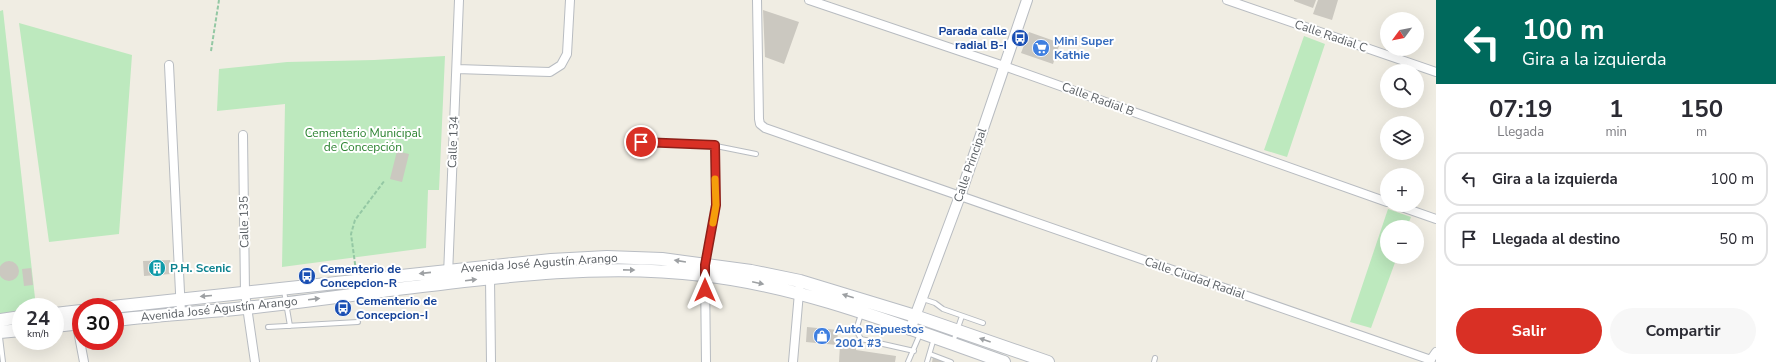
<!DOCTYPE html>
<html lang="es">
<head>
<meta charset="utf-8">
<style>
	body { margin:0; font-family:"Nunito Sans",sans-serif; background:#f7f7f7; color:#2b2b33; height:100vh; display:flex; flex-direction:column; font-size:15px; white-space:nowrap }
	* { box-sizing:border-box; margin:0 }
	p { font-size:13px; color:#7c7c81 }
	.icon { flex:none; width:22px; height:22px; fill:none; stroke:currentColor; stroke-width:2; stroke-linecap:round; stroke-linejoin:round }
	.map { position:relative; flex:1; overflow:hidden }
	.panel { display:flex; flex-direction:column; background:#fff; width:340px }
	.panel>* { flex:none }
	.top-card { background:#00695c; color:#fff; overflow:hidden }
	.needle { width:26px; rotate:238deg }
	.fabs { position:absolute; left:1380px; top:12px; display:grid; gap:8px }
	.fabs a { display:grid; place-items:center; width:44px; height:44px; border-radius:50%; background:#fff; box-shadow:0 4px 16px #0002; font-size:20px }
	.speed { position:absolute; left:12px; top:298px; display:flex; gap:8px; font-size:20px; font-weight:700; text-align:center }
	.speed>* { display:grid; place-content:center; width:52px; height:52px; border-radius:50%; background:#fff; box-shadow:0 4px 16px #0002; line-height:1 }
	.speed small { font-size:10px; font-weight:400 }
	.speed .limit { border:6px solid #d22; background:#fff; color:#111 }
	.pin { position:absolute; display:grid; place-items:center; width:34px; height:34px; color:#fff; margin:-17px; border:2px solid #fff; border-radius:50%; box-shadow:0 1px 4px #0007 }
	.me { position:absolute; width:44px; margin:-22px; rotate:0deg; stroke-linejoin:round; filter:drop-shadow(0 0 3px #0008) }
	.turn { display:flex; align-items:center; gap:14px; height:84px; padding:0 20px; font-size:18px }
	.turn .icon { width:52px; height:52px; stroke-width:2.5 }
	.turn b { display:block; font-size:28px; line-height:34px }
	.eta { display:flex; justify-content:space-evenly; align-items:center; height:68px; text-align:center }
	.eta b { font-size:24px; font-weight:700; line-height:28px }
	.cta { display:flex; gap:8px; margin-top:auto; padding:8px 20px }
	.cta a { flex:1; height:46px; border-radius:24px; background:#d93025; color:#fff; font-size:16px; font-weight:700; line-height:46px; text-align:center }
	.cta a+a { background:#f7f7f7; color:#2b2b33 }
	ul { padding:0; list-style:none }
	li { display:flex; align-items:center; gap:12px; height:54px; margin:0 8px 6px; padding:0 12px; border:2px solid #e1e1e2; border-radius:16px }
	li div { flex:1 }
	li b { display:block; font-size:15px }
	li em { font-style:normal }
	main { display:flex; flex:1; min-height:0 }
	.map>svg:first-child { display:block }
</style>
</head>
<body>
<main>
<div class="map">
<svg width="1436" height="362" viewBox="0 0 1436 362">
	<rect width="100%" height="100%" fill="#f0ede3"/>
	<path fill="#bde9be" d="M3,10L36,307H21V312L0,314V11Z
		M19,23L132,55L119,234L49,242Z
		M1304,36L1325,44L1287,157L1264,150Z
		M445,56L439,190H428L426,248L282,267L285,104L217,111L219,69L287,62L374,60Z
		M1388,209L1411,217L1407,227H1387V257H1397L1371,328L1350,322Z"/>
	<path fill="#cbc8c0" d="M1294,0H1316L1313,8L1294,1Z
		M1318,0H1338L1332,20L1313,14Z
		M763,10L799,22L784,64L765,57Z
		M1029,32L1060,43L1053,64L1021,53Z
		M397,151L409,154L402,182L390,179Z
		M170,260L171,274L144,276L143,261Z
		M-1 271a10 10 0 1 1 20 0a10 10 0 1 1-20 0Z
		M31,268L33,285L24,286L22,269Z
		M807,327L838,330L837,345L806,342Z
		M840,345L856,348V350L896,356L895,362H839Z
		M933,357L945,362H932Z"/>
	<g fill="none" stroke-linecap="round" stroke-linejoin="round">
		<defs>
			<path id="service" d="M629,142L701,143L756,154
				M705,264L716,205L715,145
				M284,291L290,326
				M923,299L935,303L943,309L983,323
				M861,314L856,330L861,339L914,351
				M268,327L358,322
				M0,337L3,362
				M953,342L962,316
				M930,354L951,362
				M908,362L920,334
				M927,362L934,338
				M1154,362L1155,358"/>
			<path id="minor" d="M757,0L759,119L760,124L765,128L1431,360
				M809,0L1004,66L1387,202
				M1227,0L1436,72
				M169,65L181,313
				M457,69L550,72L561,65L567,54L570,0
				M243,135L245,293L255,362
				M1396,205L1436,219
				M705,272L706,362
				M448,275L459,0
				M490,278L491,362
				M76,320L84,362
				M793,362L800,281
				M1429,362L1436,352"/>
			<path id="tertiary" d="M910,330L960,196L1027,0"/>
			<path id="secondary" d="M112,307L551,260L607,257L662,259L751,271L800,281L915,316L1048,362
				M55,314L81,311
				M0,320L21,317
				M115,320C159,315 203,312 246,308C292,303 337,297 382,291C488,278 596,262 703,275C807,287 906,328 1004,362
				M55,326L81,323
				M0,332L21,330"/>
		</defs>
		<use href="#service" stroke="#b8bcc1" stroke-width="6"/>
		<use href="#minor" stroke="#b8bcc1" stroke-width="10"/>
		<use href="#tertiary" stroke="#b8bcc1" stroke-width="12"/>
		<use href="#secondary" stroke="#b9bdc3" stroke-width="14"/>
		<path stroke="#94c8a4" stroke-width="2" stroke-dasharray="4 2" stroke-linecap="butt" d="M211,51L219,0
			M356,271L351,234L355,220L385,180"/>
		<use href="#service" stroke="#fff" stroke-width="4"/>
		<use href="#minor" stroke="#fff" stroke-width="8"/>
		<use href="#tertiary" stroke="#fff" stroke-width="10"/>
		<use href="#secondary" stroke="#fff" stroke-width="12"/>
	</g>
	<defs><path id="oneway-solid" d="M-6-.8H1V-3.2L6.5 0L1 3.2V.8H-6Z"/></defs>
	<g fill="#9da0a3">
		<use href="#oneway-solid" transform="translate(680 261) rotate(-171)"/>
		<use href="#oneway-solid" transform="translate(629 270) rotate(1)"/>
		<use href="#oneway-solid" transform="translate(425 273) rotate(174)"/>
		<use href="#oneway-solid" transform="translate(471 280) rotate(-7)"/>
		<use href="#oneway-solid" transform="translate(758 283) rotate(12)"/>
		<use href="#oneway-solid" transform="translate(206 296) rotate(175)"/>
		<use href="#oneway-solid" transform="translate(848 296) rotate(-163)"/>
		<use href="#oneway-solid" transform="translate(314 299) rotate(-7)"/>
		<use href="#oneway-solid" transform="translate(985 340) rotate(-161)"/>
	</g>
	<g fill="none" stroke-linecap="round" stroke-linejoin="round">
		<defs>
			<path id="route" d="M641,142L715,145L716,205L705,265V290"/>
		</defs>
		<use href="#route" stroke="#8d1f18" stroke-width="10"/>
		<use href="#route" stroke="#d93025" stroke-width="7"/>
		<path stroke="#f59e0b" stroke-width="7" d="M713,223L716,205L715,179"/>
	</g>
	<defs>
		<symbol id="bus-disc" viewBox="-11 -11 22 22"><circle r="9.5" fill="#1a4fb4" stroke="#fff"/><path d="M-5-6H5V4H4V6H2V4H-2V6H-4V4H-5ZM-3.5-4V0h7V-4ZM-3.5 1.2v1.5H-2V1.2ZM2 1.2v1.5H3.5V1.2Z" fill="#fff"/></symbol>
		<symbol id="supermarket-disc" viewBox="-11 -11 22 22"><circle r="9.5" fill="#3f7fe0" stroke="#fff"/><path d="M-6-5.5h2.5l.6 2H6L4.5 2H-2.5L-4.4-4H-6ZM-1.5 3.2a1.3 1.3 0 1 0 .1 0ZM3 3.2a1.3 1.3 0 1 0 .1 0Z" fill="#fff"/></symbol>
		<symbol id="building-disc" viewBox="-11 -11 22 22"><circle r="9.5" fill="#0f9aa8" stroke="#fff"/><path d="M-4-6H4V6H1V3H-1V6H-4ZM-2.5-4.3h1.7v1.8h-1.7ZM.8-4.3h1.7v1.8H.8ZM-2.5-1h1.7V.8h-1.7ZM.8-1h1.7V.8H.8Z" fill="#fff"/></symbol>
		<symbol id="shop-disc" viewBox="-11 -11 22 22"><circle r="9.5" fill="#3f7fe0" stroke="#fff"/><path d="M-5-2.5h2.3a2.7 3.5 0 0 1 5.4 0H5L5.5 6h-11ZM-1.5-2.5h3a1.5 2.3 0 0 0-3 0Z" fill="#fff"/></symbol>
	</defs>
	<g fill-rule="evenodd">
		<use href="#bus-disc" x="1010" y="28" width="20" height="20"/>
		<use href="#supermarket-disc" x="1031" y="38" width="20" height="20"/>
		<use href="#building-disc" x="147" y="258" width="20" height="20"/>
		<use href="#bus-disc" x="297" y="266" width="20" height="20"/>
		<use href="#bus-disc" x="333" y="298" width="20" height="20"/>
		<use href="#shop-disc" x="812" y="326" width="20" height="20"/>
	</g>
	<g text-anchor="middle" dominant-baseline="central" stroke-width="4" stroke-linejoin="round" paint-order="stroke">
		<g font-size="12" font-weight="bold" fill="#164399" stroke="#fff" text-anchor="start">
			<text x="1007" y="31" text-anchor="end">Parada calle<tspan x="1007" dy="14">radial B-I</tspan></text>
			<text x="320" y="269">Cementerio de<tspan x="320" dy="14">Concepcion-R</tspan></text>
			<text x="356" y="301">Cementerio de<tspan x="356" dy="14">Concepcion-I</tspan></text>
		</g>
		<g font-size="12" fill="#5b6065" stroke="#fff">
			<text transform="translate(1331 36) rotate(19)">Calle Radial C</text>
			<text transform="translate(1098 99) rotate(20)">Calle Radial B</text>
			<text transform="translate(453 142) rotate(-88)">Calle 134</text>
			<text transform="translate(970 165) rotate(-71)">Calle Principal</text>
			<text transform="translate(244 222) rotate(-91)">Calle 135</text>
			<text transform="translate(539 263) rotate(-4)">Avenida José Agustín Arango</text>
			<text transform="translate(1195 278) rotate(19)">Calle Ciudad Radial</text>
			<text transform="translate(219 309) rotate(-6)">Avenida José Agustín Arango</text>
		</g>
		<g font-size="12" font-weight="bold" fill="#366cbe" stroke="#fff" text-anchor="start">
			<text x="1054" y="41">Mini Super<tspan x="1054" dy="14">Kathie</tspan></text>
			<text x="835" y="329">Auto Repuestos<tspan x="835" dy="14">2001 #3</tspan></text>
		</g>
		<g font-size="12" fill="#2c8331" stroke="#fff">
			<text x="363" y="133">Cementerio Municipal<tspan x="363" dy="14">de Concepción</tspan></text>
		</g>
		<g font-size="12" font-weight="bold" fill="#0d838f" stroke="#fff" text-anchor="start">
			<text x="170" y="268">P.H. Scenic</text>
		</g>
	</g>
</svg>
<div class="fabs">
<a><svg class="needle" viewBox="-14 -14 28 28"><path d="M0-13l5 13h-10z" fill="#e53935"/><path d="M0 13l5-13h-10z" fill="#7c7c81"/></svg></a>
<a><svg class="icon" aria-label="search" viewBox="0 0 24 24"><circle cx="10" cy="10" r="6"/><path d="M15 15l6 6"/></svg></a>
<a><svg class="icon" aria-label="layers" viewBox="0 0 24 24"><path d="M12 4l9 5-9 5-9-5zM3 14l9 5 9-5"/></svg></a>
<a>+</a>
<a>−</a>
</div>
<div class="speed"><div>24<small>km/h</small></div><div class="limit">30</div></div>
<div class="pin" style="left:641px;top:142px;background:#d93025"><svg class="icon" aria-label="arrive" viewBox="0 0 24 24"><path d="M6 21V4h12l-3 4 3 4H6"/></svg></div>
<svg class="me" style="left:705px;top:290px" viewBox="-20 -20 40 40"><path d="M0-17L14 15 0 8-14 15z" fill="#d93025" stroke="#fff" stroke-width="4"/></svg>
</div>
<section class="panel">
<div class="top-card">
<div class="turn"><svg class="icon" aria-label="left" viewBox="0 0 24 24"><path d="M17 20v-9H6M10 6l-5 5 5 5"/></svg><div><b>100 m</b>Gira a la izquierda</div></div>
</div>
<div class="eta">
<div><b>07:19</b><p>Llegada</p></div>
<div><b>1</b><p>min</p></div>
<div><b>150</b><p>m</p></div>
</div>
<ul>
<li><svg class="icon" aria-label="left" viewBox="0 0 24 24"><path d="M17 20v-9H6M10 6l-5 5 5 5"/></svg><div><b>Gira a la izquierda</b></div><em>100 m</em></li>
<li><svg class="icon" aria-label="arrive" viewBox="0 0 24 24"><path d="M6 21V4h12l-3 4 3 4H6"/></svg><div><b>Llegada al destino</b></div><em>50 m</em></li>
</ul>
<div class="cta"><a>Salir</a><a>Compartir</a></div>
</section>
</main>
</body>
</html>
